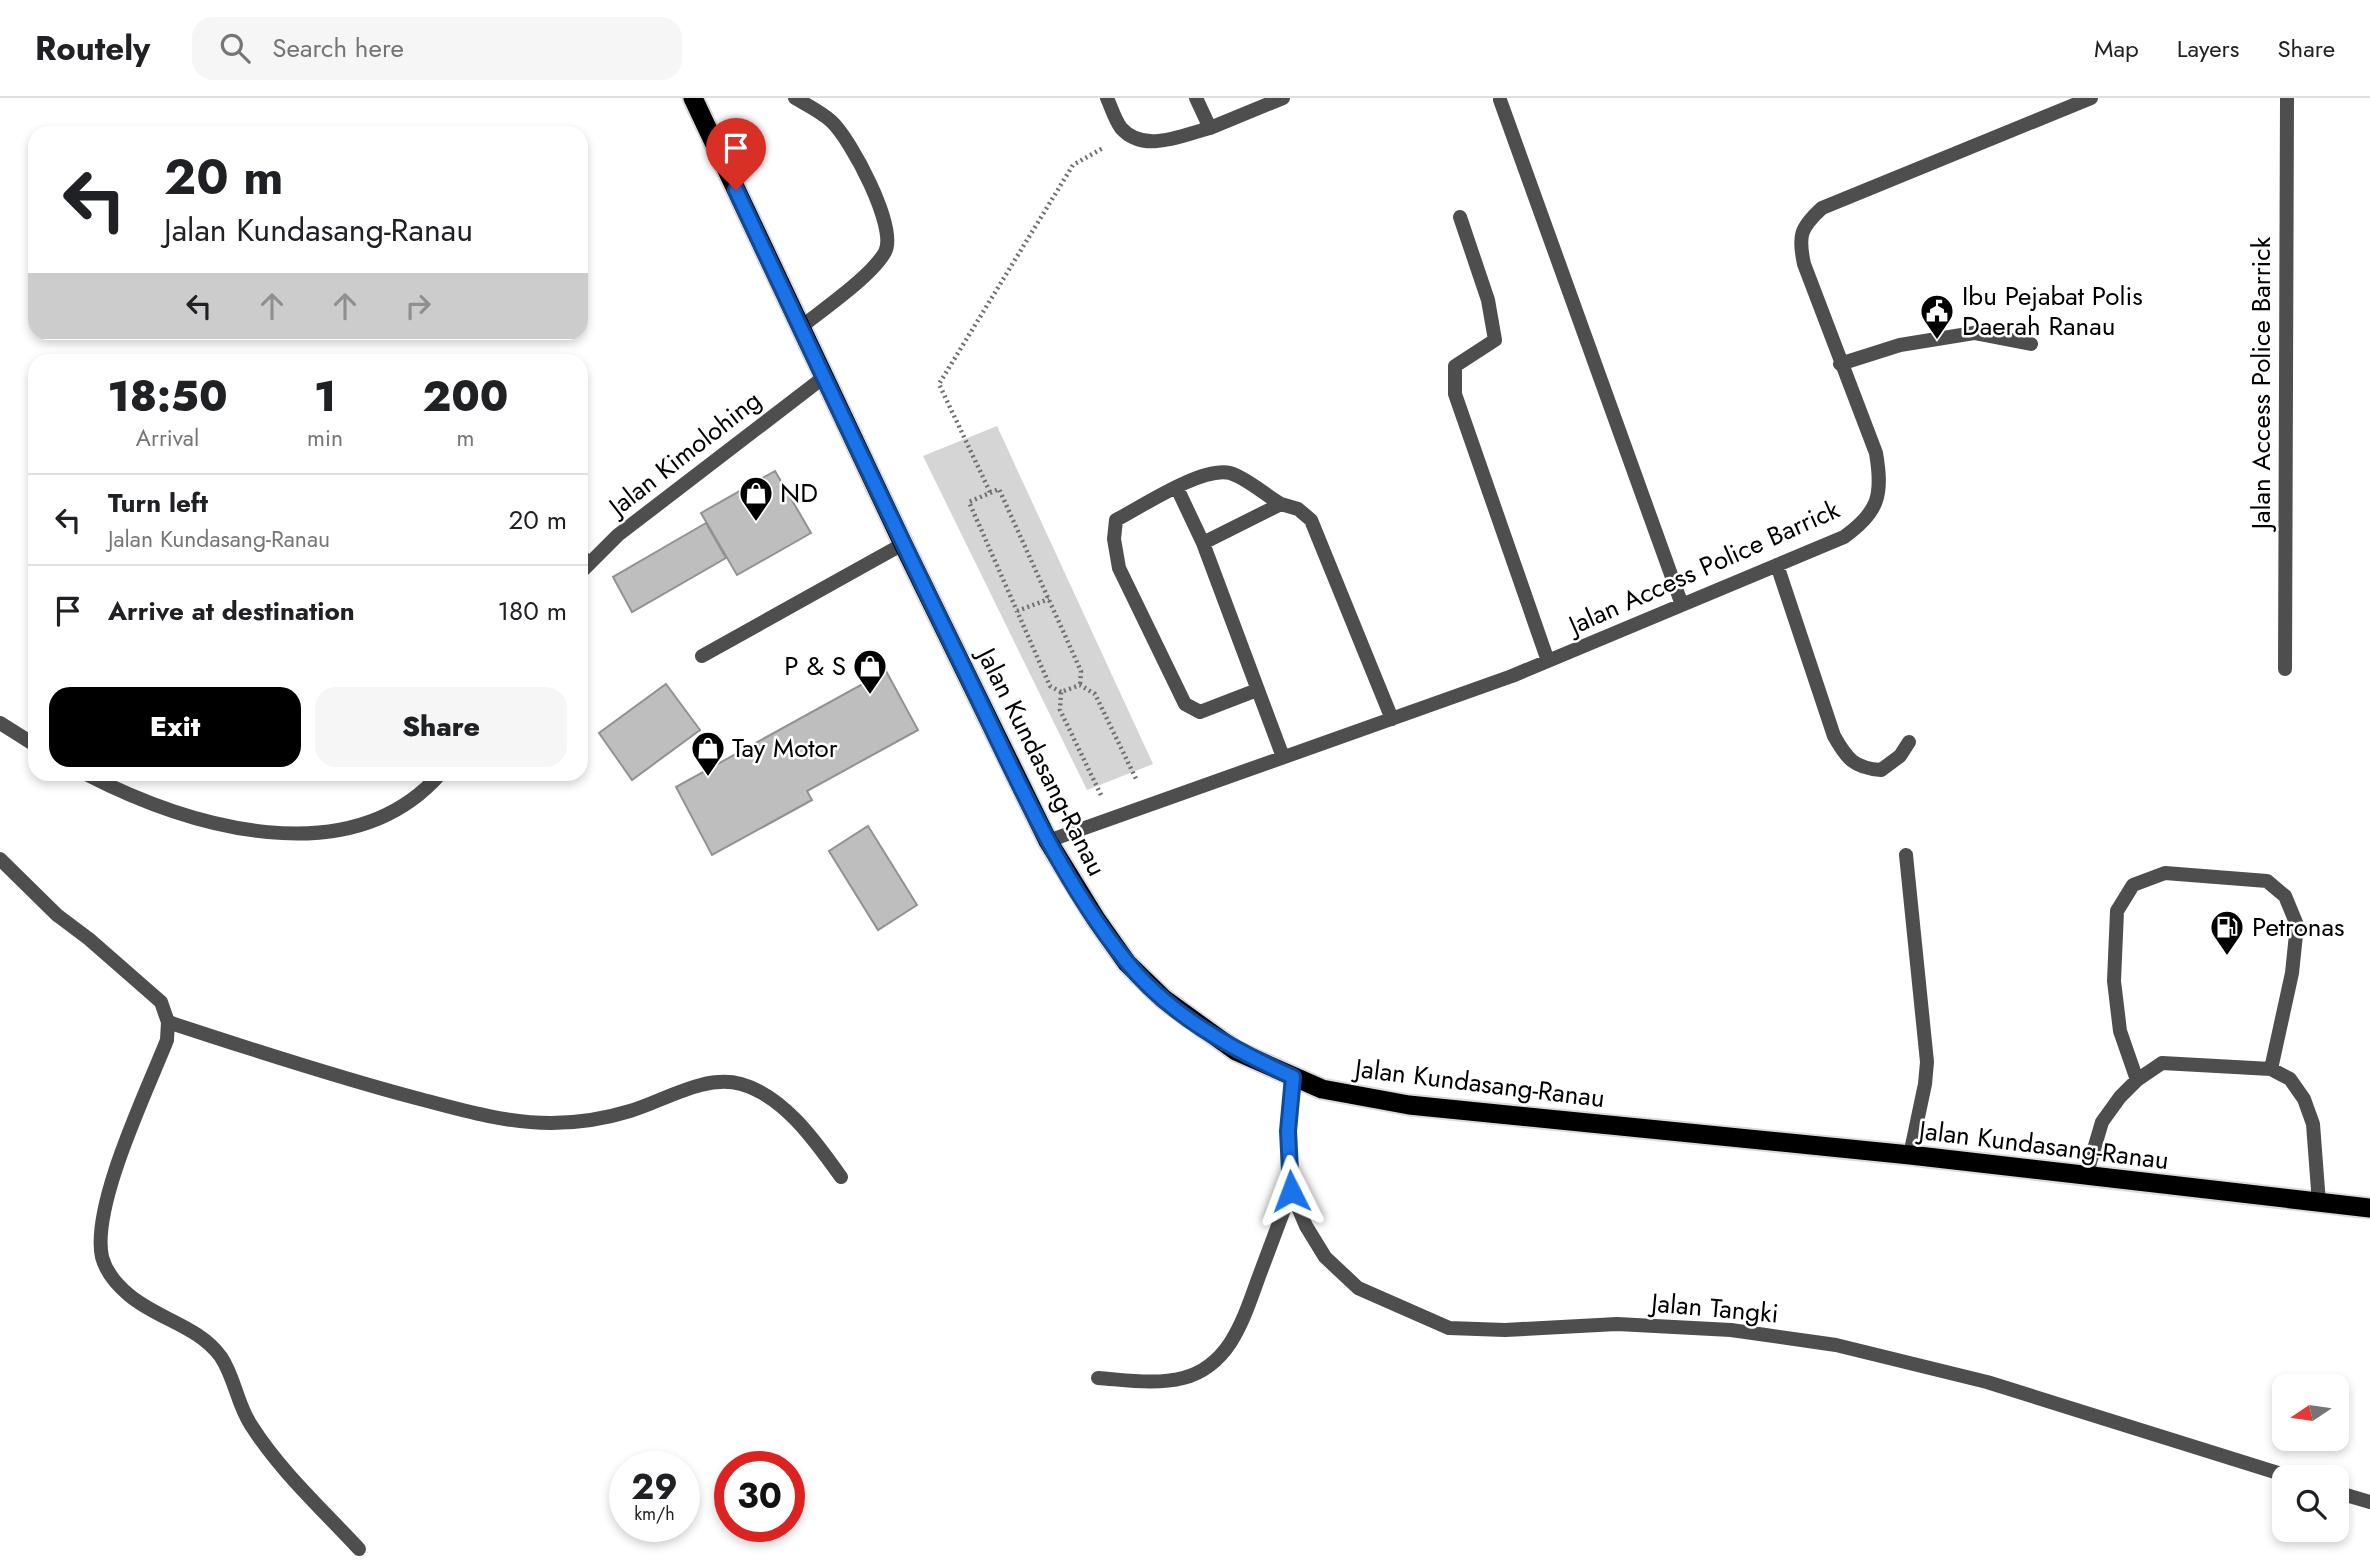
<!DOCTYPE html>
<html lang="en">
<head>
<meta charset="utf-8">
<style>
	body { margin:0; font-family:Jost,sans-serif; background:#f6f6f6; color:#202124; height:100vh; display:flex; flex-direction:column; font-size:26px; white-space:nowrap }
	* { box-sizing:border-box; margin:0 }
	p { font-size:23px; color:#757577 }
	.icon { flex:none; width:38px; height:38px; fill:none; stroke:currentColor; stroke-width:2; stroke-linecap:round; stroke-linejoin:round }
	.map { position:relative; flex:1; overflow:hidden }
	.side { position:absolute; left:28px; top:256px; width:560px; height:427px; display:flex; flex-direction:column; background:#fff; border-radius:21px; box-shadow:0 4px 10px #0003 }
	.side>* { flex:none }
	.banner { position:absolute; left:28px; top:28px; width:560px; height:214px; border-radius:21px; box-shadow:0 4px 10px #0003; background:#fff; color:#202124; overflow:hidden }
	.needle { width:46px; rotate:257deg }
	.tools { position:absolute; left:2272px; top:1276px; display:grid; gap:14px }
	.tools a { display:grid; place-items:center; width:77px; height:77px; border-radius:14px; background:#fff; box-shadow:0 4px 10px #0003; font-size:35px }
	.speed { position:absolute; left:609px; top:1353px; display:flex; gap:14px; font-size:35px; font-weight:700; text-align:center }
	.speed>* { display:grid; place-content:center; width:91px; height:91px; border-radius:50%; background:#fff; box-shadow:0 4px 10px #0003; line-height:1 }
	.speed small { font-size:18px; font-weight:400 }
	.speed .limit { border:10px solid #d22; background:#fff; color:#111 }
	.pin { position:absolute; display:grid; place-items:center; width:60px; height:60px; color:#fff; margin:-72px -30px; border-radius:50% 50% 50% 0; rotate:-45deg; box-shadow:0 0 7px #0007 }
	.pin .icon { rotate:45deg }
	.me { position:absolute; width:77px; margin:-38px; rotate:357deg; stroke-linejoin:round; filter:drop-shadow(0 0 5px #0008) }
	.turn { display:flex; align-items:center; gap:24px; height:147px; padding:0 21px; font-size:32px }
	.turn .icon { width:91px; height:91px; stroke-width:2.5 }
	.turn b { display:block; font-size:49px; line-height:60px }
	.lanes { display:flex; align-items:center; height:66px; padding:0 21px; background:#0003; justify-content:center; gap:35px; direction:ltr }
	.lanes .off { opacity:.35 }
	.eta { display:flex; justify-content:space-evenly; align-items:center; height:119px; text-align:center }
	.eta b { font-size:42px; font-weight:800; line-height:49px }
	.button { display:flex; gap:14px; margin-top:auto; padding:14px 21px }
	.button a { flex:1; height:80px; border-radius:21px; background:#000; color:#fff; font-size:28px; font-weight:800; line-height:80px; text-align:center }
	.button a+a { background:#f6f6f6; color:#202124 }
	ul { padding:0; list-style:none }
	li { display:flex; align-items:center; gap:21px; height:91px; padding:0 21px; border-top:2px solid #e0e0e0 }
	li div { flex:1 }
	li b { display:block; font-size:26px }
	li em { font-style:normal }
	header { display:flex; align-items:center; gap:42px; box-sizing:border-box; height:98px; padding:0 35px; background:#fff; border-bottom:2px solid #e0e0e0 }
	header strong { font-size:33px }
	nav { display:flex; gap:38px; margin-inline-start:auto; font-size:24px }
	.search { width:490px; height:63px; background:#f6f6f6; display:flex; align-items:center; gap:18px; box-sizing:border-box; padding:0 24px; border-radius:21px; color:#757577; font-size:26px }
	.map>svg:first-child { display:block }
</style>
</head>
<body>
<header>
<strong>Routely</strong>
<div class="search"><svg class="icon" aria-label="search" viewBox="0 0 24 24"><circle cx="10" cy="10" r="6"/><path d="M15 15l6 6"/></svg>Search here</div>
<nav><a>Map</a><a>Layers</a><a>Share</a></nav>
</header>
<div class="map">
<svg width="2370" height="1466" viewBox="0 0 2370 1466">
	<rect width="100%" height="100%" fill="#fff"/>
	<path fill="#d5d5d5" d="M997,328L1153,666L1087,692L923,358Z"/>
	<path fill="#bebebe" stroke="#929292" stroke-width="2" d="M775,373L811,435L737,477L701,415Z
		M706,425L726,460L632,514L613,479Z
		M886,573L918,632L807,693L812,702L712,757L676,689Z
		M666,586L700,632L632,682L599,635Z
		M868,728L917,807L878,832L829,753Z"/>
	<g fill="none" stroke-linecap="round" stroke-linejoin="round">
		<defs>
			<path id="trunk" d="M693,0L903,446L1048,743L1096,821L1127,865L1164,901L1236,953L1322,991L1409,1007L1910,1057L2370,1110"/>
		</defs>
		<use href="#trunk" stroke="#dbdbdb" stroke-width="23"/>
		<path stroke="#707070" stroke-width="4.5" stroke-dasharray="2 3.5" stroke-linecap="butt" d="M990,394L939,286L1073,67L1103,50
			M1017,513L1049,501
			M1061,594L1050,588L969,404L999,391L1081,573L1080,587
			M1101,697L1060,612L1061,594L1080,587L1095,596L1137,683"/>
		<path stroke="#4e4e4e" stroke-width="14" d="M795,0C807,7 821,14 831,23C851,41 898,130 885,154C872,178 822,212 800,230
			M1107,0C1111,9 1115,22 1121,30C1144,56 1182,37 1210,30L1196,0
			M1500,2L1682,507
			M1210,30L1283,0
			M1460,119L1488,202L1495,242L1455,268V296L1548,563
			M1840,266L1900,247L1974,235L2031,246
			M1177,390L1203,445
			M581,457L588,466
			M1777,467L1834,638C1847,661 1854,670 1881,672L1900,658L1909,644
			M702,558L903,446
			M2285,571L2287,0
			M1257,592L1200,614L1185,606L1119,470L1114,441L1116,422C1141,409 1202,368 1230,375C1247,380 1265,397 1281,406
			M1283,659L1203,445L1281,406L1298,411L1311,422L1392,621
			M1048,743L1512,578L1844,439C1879,414 1883,397 1876,355L1804,166C1798,138 1800,130 1822,110L2091,0
			M1906,757L1927,964L1925,986L1910,1057
			M2137,982L2120,933L2114,883L2117,813L2133,787L2165,775L2267,783L2285,798L2297,827L2292,875L2271,971
			M2086,1078L2102,1024L2120,999L2137,982L2162,965L2271,971L2290,981L2304,1001L2313,1026L2319,1105
			M1098,1280C1126,1282 1156,1287 1183,1280C1233,1267 1245,1215 1261,1173C1271,1146 1281,1120 1291,1093"/>
		<path stroke="#4e4e4e" stroke-width="14" d="M581,474L618,437L824,279
			M0,625L35,647
			M86,676C189,729 350,778 440,676
			M0,761L57,817L89,841L161,904L168,924L167,942C147,993 91,1108 102,1159C106,1174 117,1187 129,1197C157,1221 199,1228 221,1259C235,1280 237,1306 251,1327C280,1373 322,1411 359,1451
			M168,924C250,951 333,978 416,1000C461,1012 505,1025 551,1025C578,1025 604,1021 630,1013C664,1003 704,976 741,986C784,998 816,1044 841,1079
			M1293,979L1288,1033L1291,1093L1306,1128L1325,1159L1358,1190L1449,1230L1505,1232L1617,1226L1731,1232L1836,1247L1987,1284L2291,1379
			M2336,1394L2370,1404"/>
		<use href="#trunk" stroke="#000" stroke-width="19"/>
	</g>
	<g fill="none" stroke-linecap="round" stroke-linejoin="round">
		<defs>
			<path id="route" d="M736,92C811,253 887,413 965,573C1013,672 1057,777 1126,863C1169,917 1232,951 1293,979L1288,1033L1291,1093"/>
		</defs>
		<use href="#route" stroke="#114b97" stroke-width="18"/>
		<use href="#route" stroke="#1a73e8" stroke-width="12"/>
	</g>
	<defs>
		<symbol id="civic-pin" viewBox="-11 -11 22 30"><path d="M0 17L-7.5 6A9.5 9.5 0 1 1 7.5 6Z" fill="#000" stroke="#fff"/><path d="M-.6-6.5H3V-4.5H.6V-3L4-1V1h2V6H-6V1h2V-1L-.6-3ZM-1.2 2.5V6h2.4V2.5Z" fill="#fff"/></symbol>
		<symbol id="shop-pin" viewBox="-11 -11 22 30"><path d="M0 17L-7.5 6A9.5 9.5 0 1 1 7.5 6Z" fill="#000" stroke="#fff"/><path d="M-5-2.5h2.3a2.7 3.5 0 0 1 5.4 0H5L5.5 6h-11ZM-1.5-2.5h3a1.5 2.3 0 0 0-3 0Z" fill="#fff"/></symbol>
		<symbol id="fuel-pin" viewBox="-11 -11 22 30"><path d="M0 17L-7.5 6A9.5 9.5 0 1 1 7.5 6Z" fill="#000" stroke="#fff"/><path d="M-5.5-6h7V0h2V4h1.3V-2.5L3-4.5l.8-.8L6-3V5H2.5V1h-1V6h-7ZM-4.2-4.7v3.2H.2V-4.7Z" fill="#fff"/></symbol>
	</defs>
	<g fill-rule="evenodd">
		<use href="#civic-pin" x="1918" y="194" width="38" height="52"/>
		<use href="#shop-pin" x="737" y="376" width="38" height="52"/>
		<use href="#shop-pin" x="851" y="549" width="38" height="52"/>
		<use href="#shop-pin" x="689" y="631" width="38" height="52"/>
		<use href="#fuel-pin" x="2208" y="810" width="38" height="52"/>
	</g>
	<g text-anchor="middle" dominant-baseline="central" stroke-width="5" stroke-linejoin="round" paint-order="stroke">
		<g font-size="26" fill="#000" stroke="#fff" text-anchor="start">
			<text x="1962" y="198">Ibu Pejabat Polis<tspan x="1962" dy="30">Daerah Ranau</tspan></text>
			<text x="780" y="395">ND</text>
			<text x="846" y="568" text-anchor="end">P &amp; S</text>
			<text x="732" y="650">Tay Motor</text>
			<text x="2252" y="829">Petronas</text>
		</g>
		<g font-size="26" fill="#000" stroke="#fff">
			<text transform="translate(2261 285) rotate(-90)">Jalan Access Police Barrick</text>
			<text transform="translate(685 355) rotate(-38)">Jalan Kimolohing</text>
			<text transform="translate(1704 469) rotate(-24)">Jalan Access Police Barrick</text>
			<text transform="translate(1042 664) rotate(63)">Jalan Kundasang-Ranau</text>
			<text transform="translate(1480 985) rotate(7)">Jalan Kundasang-Ranau</text>
			<text transform="translate(2044 1047) rotate(7)">Jalan Kundasang-Ranau</text>
			<text transform="translate(1715 1210) rotate(5)">Jalan Tangki</text>
		</g>
	</g>
</svg>
<div class="tools">
<a><svg class="needle" viewBox="-14 -14 28 28"><path d="M0-13l5 13h-10z" fill="#e53935"/><path d="M0 13l5-13h-10z" fill="#757577"/></svg></a>
<a><svg class="icon" aria-label="search" viewBox="0 0 24 24"><circle cx="10" cy="10" r="6"/><path d="M15 15l6 6"/></svg></a>
</div>
<div class="speed"><div>29<small>km/h</small></div><div class="limit">30</div></div>
<div class="pin" style="left:736px;top:92px;background:#d93025"><svg class="icon" aria-label="arrive" viewBox="0 0 24 24"><path d="M6 21V4h12l-3 4 3 4H6"/></svg></div>
<svg class="me" style="left:1291px;top:1093px" viewBox="-20 -20 40 40"><path d="M0-17L14 15 0 8-14 15z" fill="#1a73e8" stroke="#fff" stroke-width="4"/></svg>
<div class="banner">
<div class="turn"><svg class="icon" aria-label="left" viewBox="0 0 24 24"><path d="M17 20v-9H6M10 6l-5 5 5 5"/></svg><div><b>20 m</b>Jalan Kundasang-Ranau</div></div>
<div class="lanes"><svg class="icon" aria-label="left" viewBox="0 0 24 24"><path d="M17 20v-9H6M10 6l-5 5 5 5"/></svg><svg class="icon off" aria-label="ahead" viewBox="0 0 24 24"><path d="M12 20V5M6 11l6-6 6 6"/></svg><svg class="icon off" aria-label="ahead" viewBox="0 0 24 24"><path d="M12 20V5M6 11l6-6 6 6"/></svg><svg class="icon off" aria-label="right" viewBox="0 0 24 24"><path d="M7 20v-9h11M14 6l5 5-5 5"/></svg></div>
</div>
<section class="side">
<div class="eta">
<div><b>18:50</b><p>Arrival</p></div>
<div><b>1</b><p>min</p></div>
<div><b>200</b><p>m</p></div>
</div>
<ul>
<li><svg class="icon" aria-label="left" viewBox="0 0 24 24"><path d="M17 20v-9H6M10 6l-5 5 5 5"/></svg><div><b>Turn left</b><p>Jalan Kundasang-Ranau</p></div><em>20 m</em></li>
<li><svg class="icon" aria-label="arrive" viewBox="0 0 24 24"><path d="M6 21V4h12l-3 4 3 4H6"/></svg><div><b>Arrive at destination</b></div><em>180 m</em></li>
</ul>
<div class="button"><a>Exit</a><a>Share</a></div>
</section>
</div>
</body>
</html>
